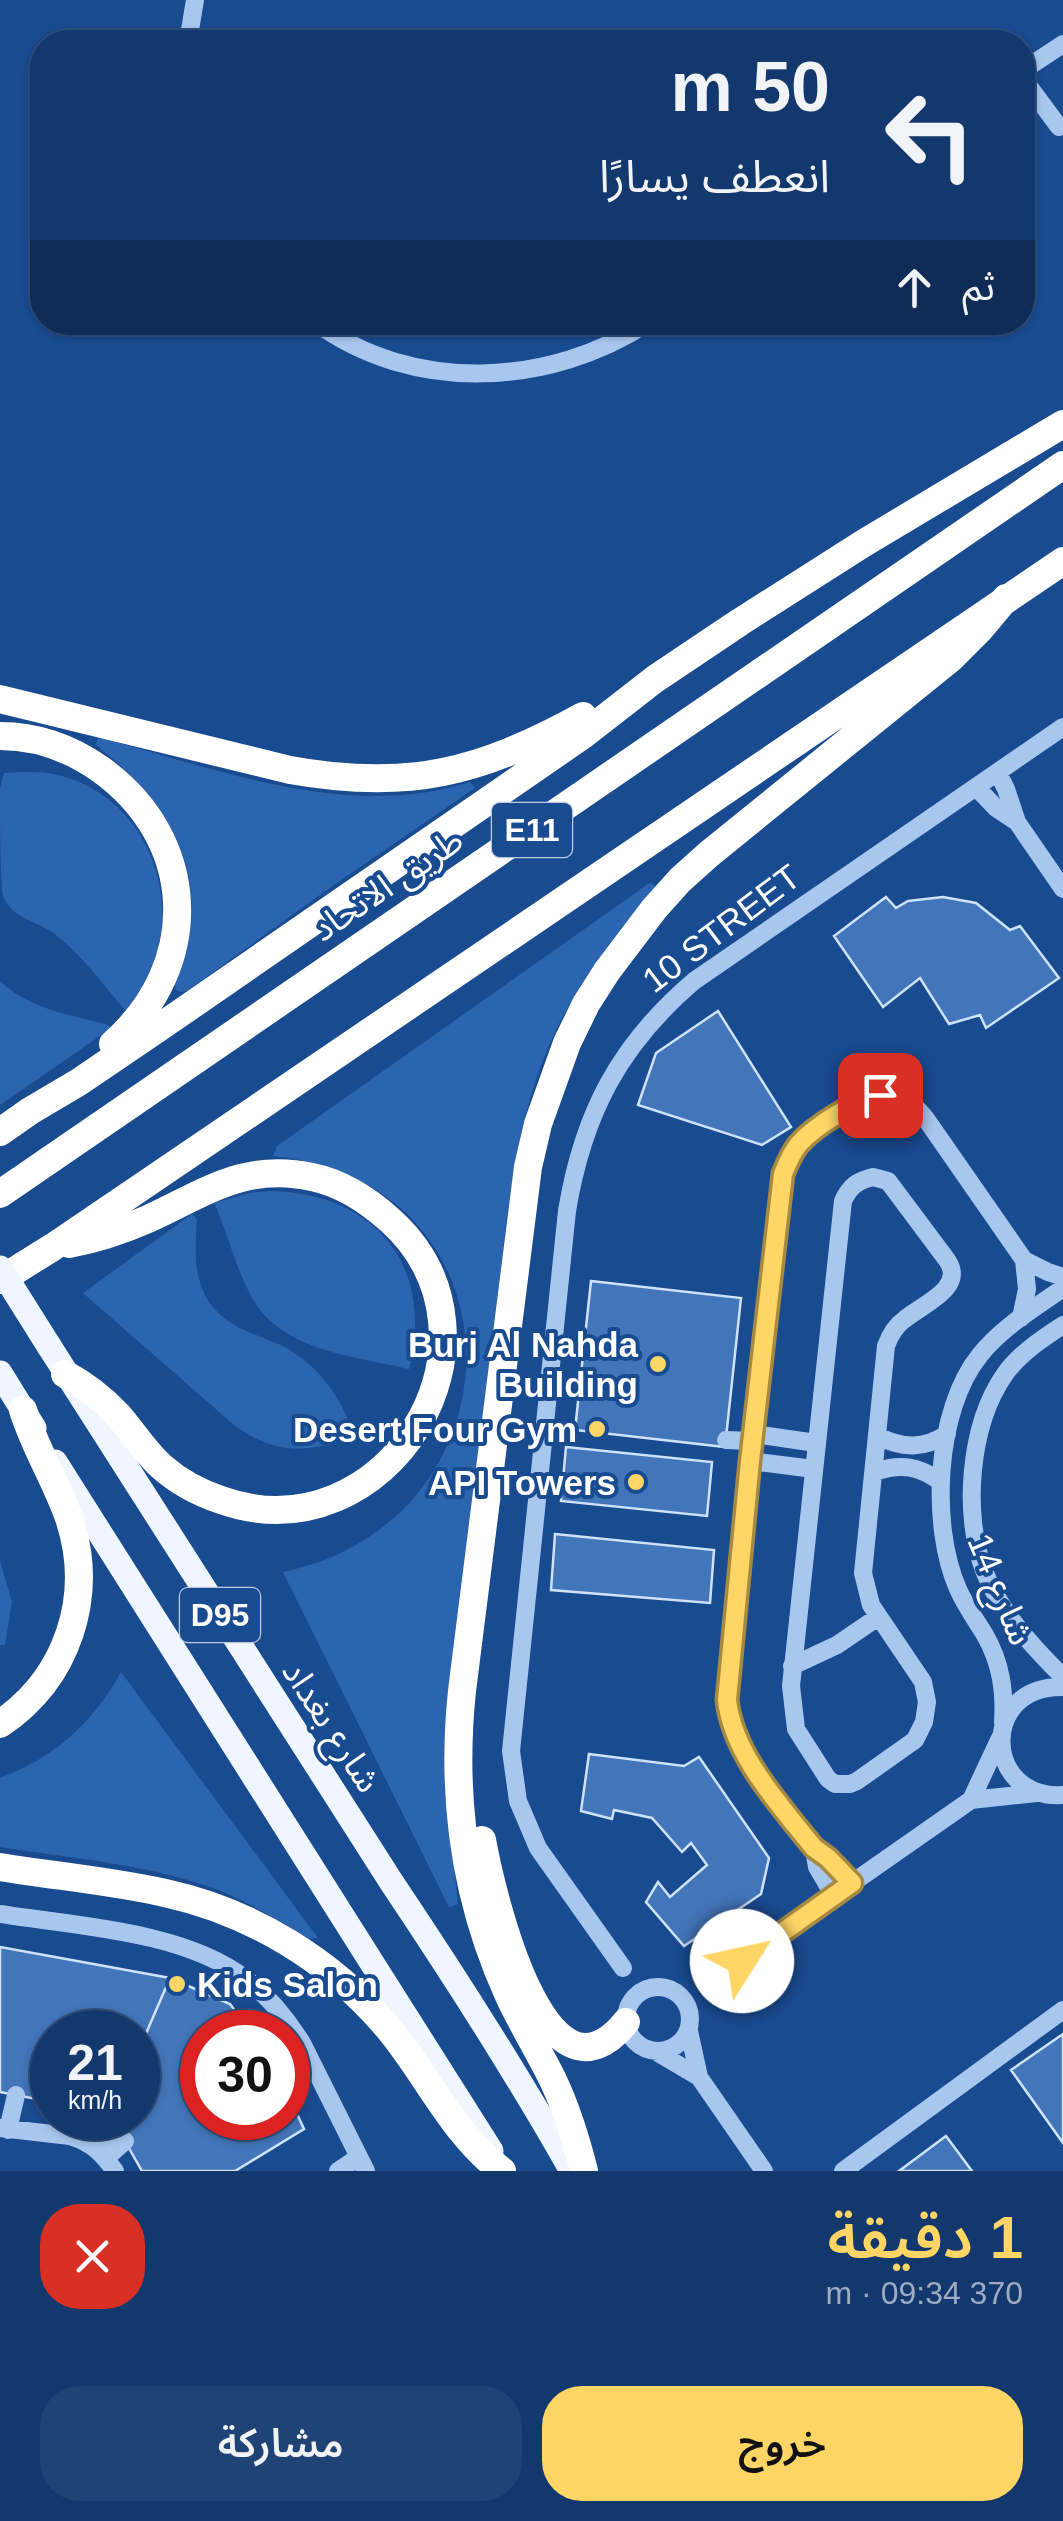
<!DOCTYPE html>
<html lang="ar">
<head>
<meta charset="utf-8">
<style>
	body { margin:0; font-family:Helvetica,"Noto Sans Arabic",sans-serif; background:#204375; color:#f1f3f6; direction:rtl; height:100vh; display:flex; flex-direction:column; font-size:38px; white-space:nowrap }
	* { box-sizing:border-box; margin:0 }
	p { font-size:32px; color:#9dacc2 }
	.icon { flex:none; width:55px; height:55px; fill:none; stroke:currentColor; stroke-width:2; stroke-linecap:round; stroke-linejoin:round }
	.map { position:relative; height:2171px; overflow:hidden; direction:ltr }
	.panel { display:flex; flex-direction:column; background:#13386d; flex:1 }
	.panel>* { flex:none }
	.guide { position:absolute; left:30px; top:30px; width:1005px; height:305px; border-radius:40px; box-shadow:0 2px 8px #0004,0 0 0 2px #325280; direction:rtl; background:#13386d; color:#f1f3f6; overflow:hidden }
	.speed { position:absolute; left:30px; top:2010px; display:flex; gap:20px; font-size:50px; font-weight:700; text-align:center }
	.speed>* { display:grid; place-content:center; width:130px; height:130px; border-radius:50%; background:#13386d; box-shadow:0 2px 8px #0004,0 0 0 2px #325280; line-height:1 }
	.speed small { font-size:25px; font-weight:400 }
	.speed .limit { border:15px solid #d22; background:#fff; color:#111 }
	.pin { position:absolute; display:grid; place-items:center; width:85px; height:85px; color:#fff; margin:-42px; border-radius:20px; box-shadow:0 5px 15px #0006 }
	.me { position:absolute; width:110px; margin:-55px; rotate:55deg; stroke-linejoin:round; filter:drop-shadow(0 0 8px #0008) }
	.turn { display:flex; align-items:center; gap:35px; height:210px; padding:0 40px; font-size:45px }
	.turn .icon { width:130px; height:130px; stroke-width:2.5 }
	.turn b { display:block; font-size:70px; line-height:85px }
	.then { display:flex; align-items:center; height:95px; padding:0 40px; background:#0003; gap:20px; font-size:38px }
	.round { display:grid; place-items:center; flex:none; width:105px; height:105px; border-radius:40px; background:#204375 }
	.head { display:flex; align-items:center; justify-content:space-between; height:170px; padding:0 40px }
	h1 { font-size:60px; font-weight:600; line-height:75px; color:#ffd566 }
	.action { display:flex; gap:20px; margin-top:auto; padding:20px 40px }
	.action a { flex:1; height:115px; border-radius:40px; background:#ffd566; color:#111; font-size:40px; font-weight:600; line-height:115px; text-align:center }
	.action a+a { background:#204375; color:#f1f3f6 }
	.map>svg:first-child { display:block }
</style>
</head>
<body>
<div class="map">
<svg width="1063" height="2171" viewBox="0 0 1063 2171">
	<rect width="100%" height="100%" fill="#194b91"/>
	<path fill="#2c65af" d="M98,737C217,769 348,821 470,782L475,788L331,887L187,991L181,992L176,990L175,984C216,882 177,809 96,745Z
		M23,772C36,772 49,772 62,776C136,796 176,876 158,948C152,971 140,992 126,1011C104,986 79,951 52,932C34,920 12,918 3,896C0,875 0,814 0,788L4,773Z
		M651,882L656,887C618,929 585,974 559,1024C529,1083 516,1152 507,1216L452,1698L449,1816L458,1904L449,1907L283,1572C528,1521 530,1182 273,1156L277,1146Z
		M0,981C29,1009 71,1015 109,1025L110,1029L0,1105Z
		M269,1191C374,1192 435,1265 409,1369C351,1355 276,1351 248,1290C234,1262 227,1231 214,1203L250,1193Z
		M192,1214L197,1220C193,1268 195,1307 244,1330C261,1338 278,1342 293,1352C322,1371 341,1399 353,1431L348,1440C301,1453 274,1454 234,1425L83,1293Z
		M0,1561L12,1602L5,1645H0Z
		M121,1672L318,1938L309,1939C278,1920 248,1901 213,1888C145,1864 71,1858 0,1847V1778C54,1758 93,1723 121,1672Z"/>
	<path fill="#4275b9" stroke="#cee2fb" stroke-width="2.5" d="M886,897L896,908L908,901L943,897L976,903L1010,930L1020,926L1059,978L986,1028L980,1015L949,1024L920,978L883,1007L834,936Z
		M718,1011L791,1127L762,1145L638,1105L656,1053Z
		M591,1281L741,1298L725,1447L575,1430Z
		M566,1447L712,1462L707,1516L561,1501Z
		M555,1534L714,1550L710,1603L551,1590Z
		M589,1754L684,1766L699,1757L769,1858L761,1894L684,1946L646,1902L658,1882L670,1897L707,1865L691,1843L682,1852L652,1818L614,1810L612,1819L581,1811Z
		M0,1947L170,1978L138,2052V2032H52V2102L0,2092Z
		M170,1978L230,2004L251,2032H202V2118H288V2094L304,2129L235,2171H142L122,2136L115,2118H138V2052Z
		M1063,2034V2143L1011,2070Z
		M946,2136L972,2171H899Z"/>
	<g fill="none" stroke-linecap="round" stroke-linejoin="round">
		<path stroke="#a8c7ef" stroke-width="18" d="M188,42L195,0
			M1022,71L1063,44
			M1022,77L1059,127
			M315,322C413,394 550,387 649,322
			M998,773L1006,789L1017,822L1063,889
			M977,788L996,808L1017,822
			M873,1177L888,1181L947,1260C966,1288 923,1304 905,1319C895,1326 890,1335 886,1346L863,1573L871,1605L923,1682L927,1702L924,1722L915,1740L857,1781L850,1784H835L828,1779L796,1729L791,1686L843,1201C850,1186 857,1181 873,1177Z
			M1024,1260L1048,1272L1063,1277
			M1063,1325C1042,1339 1020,1353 1005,1374C969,1425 962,1516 985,1573C1001,1613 1033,1647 1063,1677
			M754,1434L816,1443
			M878,1436C903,1449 924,1449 947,1434
			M726,1440L753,1441
			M750,1461L814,1469
			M875,1472C901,1463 919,1466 941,1482
			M792,1666L837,1645L878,1617
			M1063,1687C979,1685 983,1800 1063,1795
			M1003,1723C1005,1691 1001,1663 985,1635C975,1619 965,1605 958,1589C930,1526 935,1410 980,1355C1002,1327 1035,1308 1063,1288
			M971,1800L1000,1738
			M814,1849L817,1867L834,1896
			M852,1883L828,1858L814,1849C780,1803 734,1758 727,1699L780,1190C783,1174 787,1159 798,1146C808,1133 823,1126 836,1117C869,1096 897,1081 926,1119L1024,1260L1027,1289L1021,1318
			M0,1914C76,1926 184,1931 246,1979C269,1997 287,2019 302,2043L366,2171
			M623,1968L538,1848L518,1801L511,1751L567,1211C583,1114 619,1045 694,981L1063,727
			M709,1983L971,1800L1037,1793
			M626 2019a32 32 0 1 1 64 0a32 32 0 1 1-64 0Z
			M689,2031L699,2077L764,2171
			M655,2051L699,2077
			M0,2128L70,2136C91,2142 102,2153 115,2171
			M8,2130L16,2095
			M70,2136L79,2118
			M93,2145L106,2118
			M98,2150L109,2134L121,2124
			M106,2158L125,2141
			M338,2171L359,2157
			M843,2171L1063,2010"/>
		<path stroke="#f0f6ff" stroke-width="25" d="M49,1346L392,1883C455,1977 516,2072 572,2171
			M0,1373L34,1428
			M55,1462L491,2151"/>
		<path stroke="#fff" stroke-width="28" d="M0,699L290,770C408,791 479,773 583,716
			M0,736C37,736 70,748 100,769C198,839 203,964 113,1044
			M0,1132L30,1111L79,1082L160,1027L583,735L655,679L740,622L864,543L1063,424
			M0,1194L1063,465
			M0,1280L53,1247L1063,561
			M65,1374C85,1385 102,1398 118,1415C133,1432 145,1452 162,1467C179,1482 200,1493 221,1500C387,1559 520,1339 391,1221C369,1201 341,1183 312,1177C245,1162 205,1193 148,1219C123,1230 96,1239 69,1244
			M0,1724C68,1678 95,1596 69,1518C56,1481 35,1448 23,1410
			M482,1840C491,1890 544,2123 626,2022
			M0,1867C55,1876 111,1881 165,1893C252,1912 332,1961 389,2029C428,2076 452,2133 502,2171
			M584,2171C576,2139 566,2107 552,2078C538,2050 522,2024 509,1996C465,1900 451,1796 462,1691L528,1167L538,1124L567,1043L586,1004L607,971L654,909L680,880L709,854L951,658L980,629L1006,598"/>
		<path stroke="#f0f6ff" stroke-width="25" d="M0,1268L49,1346"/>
	</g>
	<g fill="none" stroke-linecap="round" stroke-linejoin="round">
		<defs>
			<path id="route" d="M742,1961L852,1883L828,1858L814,1848C780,1805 733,1755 727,1700L750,1461L783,1174C787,1164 791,1154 798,1145C814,1126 857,1100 880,1095"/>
		</defs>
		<use href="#route" stroke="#a68a42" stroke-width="25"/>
		<use href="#route" stroke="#ffd566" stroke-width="18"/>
	</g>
	<g fill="#ffd566" stroke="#194b91" stroke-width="4">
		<circle cx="658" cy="1364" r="10"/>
		<circle cx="597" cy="1429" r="10"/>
		<circle cx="636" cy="1482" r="10"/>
		<circle cx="177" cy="1984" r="10"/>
	</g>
	<g text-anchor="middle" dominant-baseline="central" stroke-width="8" stroke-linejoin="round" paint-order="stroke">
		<g fill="#194b91" stroke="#bac9de" stroke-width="2.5">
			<rect x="492" y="803" width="80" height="54" rx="8"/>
			<rect x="180" y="1588" width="80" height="54" rx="8"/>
		</g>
		<g font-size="32" font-weight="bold" fill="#fff">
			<text x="532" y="830">E11</text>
			<text x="220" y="1615">D95</text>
		</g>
		<g font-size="35" fill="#fff" stroke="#194b91">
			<text transform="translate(387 884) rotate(-34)">طريق الاتحاد</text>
			<text transform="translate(721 928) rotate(-37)">10 STREET</text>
			<text transform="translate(1001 1589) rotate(67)">شارع 14</text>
			<text transform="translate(332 1726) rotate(57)">شارع بغداد</text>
		</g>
		<g font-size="35" font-weight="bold" fill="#fff" stroke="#194b91" text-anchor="end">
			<text x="638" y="1344">Burj Al Nahda<tspan x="638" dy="40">Building</tspan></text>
			<text x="577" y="1429">Desert Four Gym</text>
			<text x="616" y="1482">API Towers</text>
			<text x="197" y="1984" text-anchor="start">Kids Salon</text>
		</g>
	</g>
</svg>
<div class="speed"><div>21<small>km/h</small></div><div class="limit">30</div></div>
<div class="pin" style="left:880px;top:1095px;background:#d93025"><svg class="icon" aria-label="arrive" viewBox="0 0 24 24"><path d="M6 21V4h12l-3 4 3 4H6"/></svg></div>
<svg class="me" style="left:742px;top:1961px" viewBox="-20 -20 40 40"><circle r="19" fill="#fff"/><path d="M0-13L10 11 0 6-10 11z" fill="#ffd566"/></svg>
<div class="guide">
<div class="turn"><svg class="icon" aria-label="left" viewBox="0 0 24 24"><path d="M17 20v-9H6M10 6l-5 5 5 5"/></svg><div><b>50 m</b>انعطف يسارًا</div></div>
<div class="then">ثم<svg class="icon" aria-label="ahead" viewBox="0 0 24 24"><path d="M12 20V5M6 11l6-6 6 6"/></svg></div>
</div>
</div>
<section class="panel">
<div class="head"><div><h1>1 دقيقة</h1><p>370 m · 09:34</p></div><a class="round" style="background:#d93025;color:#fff"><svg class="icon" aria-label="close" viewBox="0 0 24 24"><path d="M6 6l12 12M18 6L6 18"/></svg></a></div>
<div class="action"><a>خروج</a><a>مشاركة</a></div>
</section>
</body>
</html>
